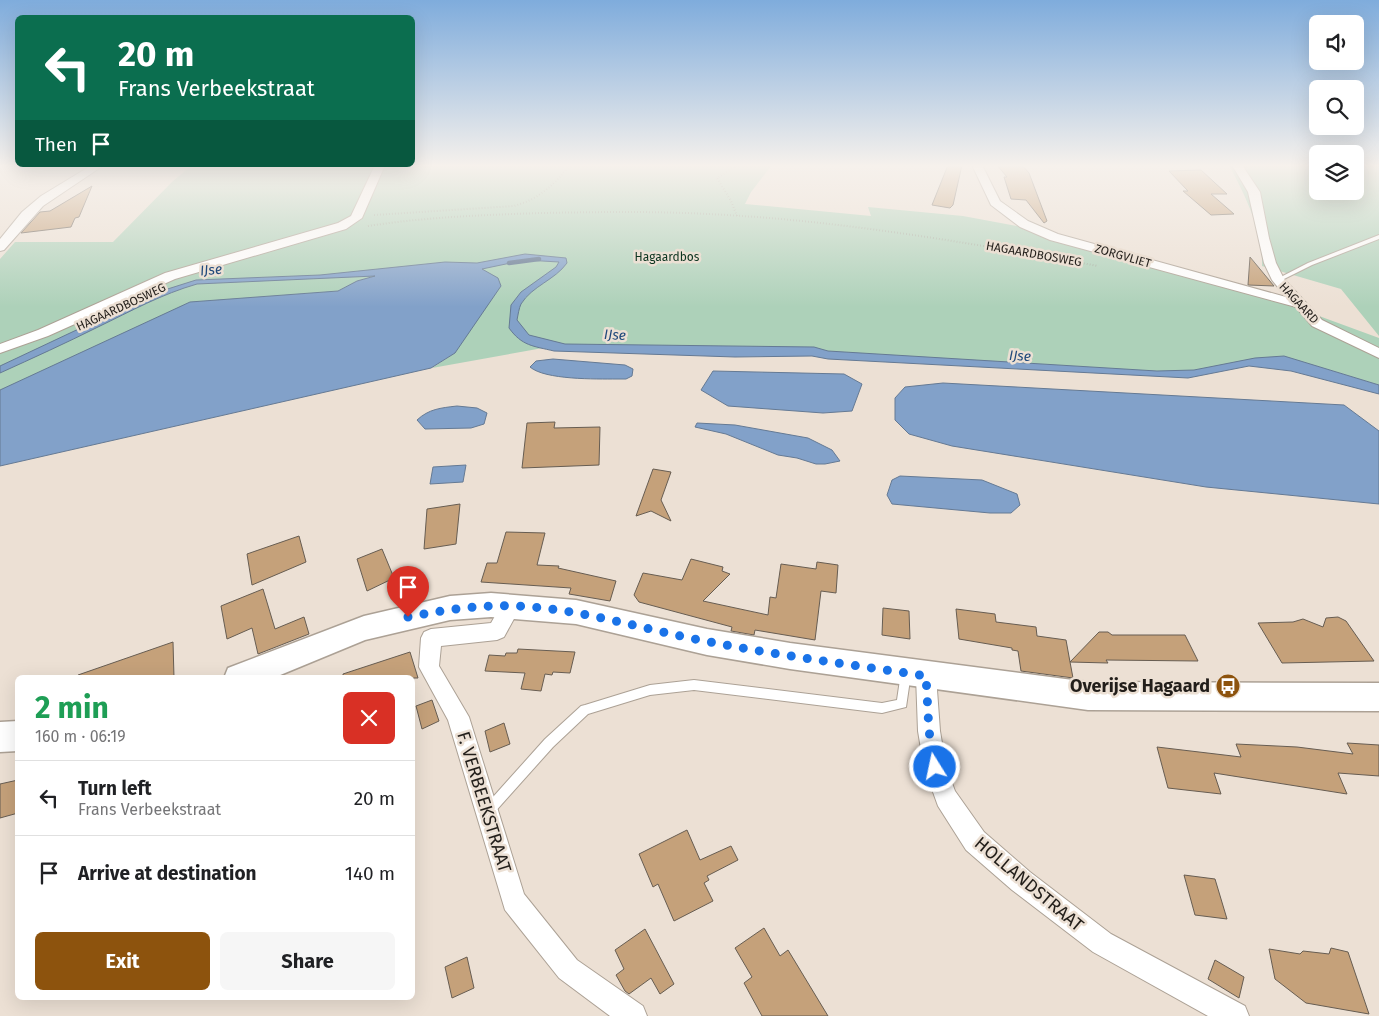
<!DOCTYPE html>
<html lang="en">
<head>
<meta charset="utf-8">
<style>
	body { margin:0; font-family:"Fira Sans",sans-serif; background:#f6f6f6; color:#202124; height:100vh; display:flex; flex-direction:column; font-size:19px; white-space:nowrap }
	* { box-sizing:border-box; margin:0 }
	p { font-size:16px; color:#757577 }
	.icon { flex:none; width:28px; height:28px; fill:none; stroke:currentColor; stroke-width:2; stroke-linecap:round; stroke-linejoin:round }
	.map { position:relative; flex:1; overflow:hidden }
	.details { position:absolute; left:15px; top:675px; width:400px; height:325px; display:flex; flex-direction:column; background:#fff; border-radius:8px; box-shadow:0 5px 20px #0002 }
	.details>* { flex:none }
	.hud { position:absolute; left:15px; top:15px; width:400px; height:152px; border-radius:8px; box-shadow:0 5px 20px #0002; background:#0b6e4f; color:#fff; overflow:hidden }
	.tools { position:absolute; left:1309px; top:15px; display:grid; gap:10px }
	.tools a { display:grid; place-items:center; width:55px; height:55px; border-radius:8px; background:#fff; box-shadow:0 5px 20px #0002; font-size:25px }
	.pin { position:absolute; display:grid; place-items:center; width:42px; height:42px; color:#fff; margin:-51px -21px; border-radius:50% 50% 50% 0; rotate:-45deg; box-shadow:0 0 5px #0007 }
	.pin .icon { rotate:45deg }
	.me { position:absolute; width:55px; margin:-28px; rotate:350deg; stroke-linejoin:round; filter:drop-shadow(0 0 4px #0008) }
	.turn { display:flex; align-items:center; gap:18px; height:105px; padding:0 20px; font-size:22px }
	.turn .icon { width:65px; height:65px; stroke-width:2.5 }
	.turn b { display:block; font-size:35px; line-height:42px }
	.then { display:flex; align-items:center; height:48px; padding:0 20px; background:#0003; gap:10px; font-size:19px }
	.round { display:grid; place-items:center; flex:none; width:52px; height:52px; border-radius:8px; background:#f6f6f6 }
	.headline { display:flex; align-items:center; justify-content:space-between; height:85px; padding:0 20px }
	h1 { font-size:30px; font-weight:700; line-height:38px; color:#1e9e55 }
	.action { display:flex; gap:10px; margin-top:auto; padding:10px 20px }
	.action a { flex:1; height:58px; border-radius:8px; background:#8d530d; color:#fff; font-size:20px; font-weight:700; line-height:58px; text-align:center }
	.action a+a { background:#f6f6f6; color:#202124 }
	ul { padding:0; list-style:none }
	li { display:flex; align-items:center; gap:15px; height:75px; padding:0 20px; border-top:1px solid #e0e0e0 }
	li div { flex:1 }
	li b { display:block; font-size:19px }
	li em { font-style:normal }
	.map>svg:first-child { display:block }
</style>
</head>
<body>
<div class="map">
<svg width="1379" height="1016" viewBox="0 0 1379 1016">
	<rect width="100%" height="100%" fill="#ece0d4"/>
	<path fill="#add1b9" d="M192,165H772L751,192L745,204L871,216L868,207L963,216L1028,228L1235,285L1379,338V385L1323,368L1294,366L1242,365L1177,375L752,353L554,346L432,368L455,353L409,274L378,275L357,281L338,291L322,293L0,390V259L15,242H113L172,182Z
		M1229,165H1317L1318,191H1355V165H1379V336L1341,289L1262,266C1263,231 1245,195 1229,165Z"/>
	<path fill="#82a1c9" stroke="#657a94" d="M525,254L566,258L567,263C555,280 532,286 521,304C519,308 518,315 517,320L529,335L565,344L814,347L828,351L1157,371L1194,370L1255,358L1284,356L1379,385V394L1291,371L1249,366L1188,378L828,359L812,356L735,357L554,351C533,346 522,346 509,328L511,305L521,292L556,267L559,262L525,260L482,269L498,278L501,286L455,353L431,368L0,466V390L190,302L338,291L357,281L375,276L197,284C162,294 131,311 98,327C66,343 33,358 0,373V366L155,293L196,280L320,275L445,262L477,263Z
		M553,359L625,365L633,369L632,376L626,379H617C596,379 545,380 530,367L536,361Z
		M713,371L844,374L862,384L852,411L823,413L728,406L701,390Z
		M943,383L1344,405L1379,431V504L1206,487L952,446L909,434L895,420V398L905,387Z
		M457,406L477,408L487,413L484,424L471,428L425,429L417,420C429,409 440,408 457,406Z
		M697,423L735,425L808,438L832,450L840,461L825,464H816L797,458L778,455L726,434L695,427Z
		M466,465L463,482L430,484L433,467Z
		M900,476L982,480L1017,494L1020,505L1011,513H990L892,504L887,495L892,480Z"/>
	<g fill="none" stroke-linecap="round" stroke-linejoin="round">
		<path stroke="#657a94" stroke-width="4.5" d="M509,263L539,259"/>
	</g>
	<path fill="#c5a17a" stroke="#675d52" d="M948,165H962L953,205L950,208L932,205Z
		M997,165H1022L1029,173L1047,221L1044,223L1026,200L1011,199L1004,177H1007Z
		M1201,170L1227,194H1211L1234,214L1211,215L1183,191H1188L1169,171Z
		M92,186L79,217L75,218L71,227L21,233L40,212L50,211Z
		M1250,257L1274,286L1248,285Z
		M555,422L554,428L600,427L599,465L522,468L527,423Z
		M653,469L671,472L661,500L671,521L651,511L636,516Z
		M460,504L456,544L424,549L427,509Z
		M506,532L545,533L537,565L559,566L558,568L616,581L610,601L569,594L571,588L481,582L487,563H497Z
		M299,536L306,562L252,585L247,554Z
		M382,549L394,578L367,591L357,559Z
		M691,559L723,567L722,571L730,574L703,601L768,615L770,597L776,598L781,564L816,569L817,562L838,565L836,593L821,591L815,640L755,630L754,635L731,631L732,627L639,602L634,595L643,573L682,580Z
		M263,589L275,629L304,617L309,634L258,654L252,628L227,639L221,606Z
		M883,608L909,611L910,639L882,635Z
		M956,609L995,614L996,622L1036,627L1037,636L1066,640L1070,662L1099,632H1108L1112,635H1185L1198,661L1106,660L1108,663L1070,662L1073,678L1021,671L1018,651L1012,650V648L959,639Z
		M1338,617L1346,621L1374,661L1282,663L1258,623L1293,622L1303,619L1323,627L1326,618Z
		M173,642L174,678H78V675Z
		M518,649L575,652L570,673L553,672L552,675L545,674L541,691L521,689L525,673L485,671L489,655L505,656L506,653H517Z
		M410,652L418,678H343V674Z
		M432,700L439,721L422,729L416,706Z
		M504,723L510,744L490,752L485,731Z
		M1347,743L1379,745V776L1338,773L1347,794L1214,773L1221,794L1168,788L1157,747L1241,757L1236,744L1297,747L1353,754Z
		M18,780V813L0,818V784Z
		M687,830L700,860L731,846L738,860L707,876L709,880L704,883L713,901L674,921L658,884L653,887L639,854Z
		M1184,875L1215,879L1227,919L1195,915Z
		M764,928L780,956L788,950L828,1016H762L744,983L752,977L735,948Z
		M645,929L674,984L660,994L651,978L629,994L625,991L616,975L624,969L615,950Z
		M1331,948L1348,952L1369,1014L1306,1003L1275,979L1269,949L1300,954L1303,951L1329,954Z
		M467,957L474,988L452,998L445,967Z
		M1215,960L1244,977L1239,998L1208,979Z"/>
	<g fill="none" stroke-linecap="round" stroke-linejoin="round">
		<defs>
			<path id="lane" d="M1379,235V239L1312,265L1280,281H1276L1275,280L1308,263Z
				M906,668L910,670L911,673L906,707L882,713L694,690L650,695L588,714L553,747L493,814L489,816L485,814L483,810L485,806L545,739L581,706L585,705L650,685L694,680L882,703L897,700L901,673L902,670Z"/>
			<path id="street" d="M92,165H104L43,206L4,250L0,251V239L22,212L41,196Z
				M375,165H385L362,218L346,229L175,279L48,336L0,353V344L38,330L165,273L338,223L351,216Z
				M972,165H982L1000,201L1028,221L1058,234L1286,297L1272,280L1264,263L1248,192L1232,165H1242L1260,192L1269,238L1276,263L1284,279L1322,320L1379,348V358L1312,326L1296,307L1050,240L1020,227L991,205Z
				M511,598L518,600L521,606L504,637L497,640L441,646L439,666L469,717L524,894L577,960L643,1006L647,1016H610L559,978L505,910L448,720L419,667L421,638L424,632L431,629L491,623L504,600Z
				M926,667L933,669L936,676L940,731L946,767L955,791L984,832L1030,872L1111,934L1245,1006L1249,1016H1208L1093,952L1012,890L966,850L938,806L924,767L918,731L916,676L919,669Z"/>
			<path id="secondary" d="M491,593L576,600L707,629L790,643L1088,682L1379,683V711L1088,710L790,669L707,655L576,624L491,617L450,620L365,640L273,678H224L228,668L364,616L450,596Z
				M18,721V751L0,752V722Z"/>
		</defs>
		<use href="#lane" stroke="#aca195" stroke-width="2"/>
		<use href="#street" stroke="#aca195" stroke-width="2"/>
		<use href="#secondary" stroke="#aca195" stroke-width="3"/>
		<path stroke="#9d958c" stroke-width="2" stroke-dasharray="0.5 2.5" stroke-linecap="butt" d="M374,215L514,206C539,199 554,185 570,165
			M737,216L731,201L717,178L738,165
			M368,226C426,217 483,215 541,213C597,212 652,211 708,214C838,220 970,243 1098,266"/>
		<use href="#lane" fill="#fff" fill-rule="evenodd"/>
		<use href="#street" fill="#fff" fill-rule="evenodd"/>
		<use href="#secondary" fill="#fff" fill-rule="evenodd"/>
	</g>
	<linearGradient id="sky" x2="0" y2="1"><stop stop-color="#7facdc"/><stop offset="0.54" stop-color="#f6f1ec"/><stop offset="1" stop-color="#f6f1ec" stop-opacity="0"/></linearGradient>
	<rect width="1379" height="307" fill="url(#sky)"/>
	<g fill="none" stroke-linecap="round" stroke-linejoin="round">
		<path stroke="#1a73e8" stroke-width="9" stroke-dasharray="0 16.2" d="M408,617C449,609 490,603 532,607C592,612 650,631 710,642C782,656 854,665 926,676L929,731L935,767"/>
	</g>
	<defs>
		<symbol id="bus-disc" viewBox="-11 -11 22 22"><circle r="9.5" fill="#8d530d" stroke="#ece0d4"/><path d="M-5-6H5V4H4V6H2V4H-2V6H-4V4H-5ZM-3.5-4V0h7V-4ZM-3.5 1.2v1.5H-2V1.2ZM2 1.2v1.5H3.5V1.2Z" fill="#fff"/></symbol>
	</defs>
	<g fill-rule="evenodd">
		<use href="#bus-disc" x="1214" y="672" width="28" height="28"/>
	</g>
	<g text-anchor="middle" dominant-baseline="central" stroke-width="5" stroke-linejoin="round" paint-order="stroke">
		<g font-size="12" fill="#221e1a" stroke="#ece0d4">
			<text transform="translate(1034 254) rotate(10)">HAGAARDBOSWEG</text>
			<text transform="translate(1123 256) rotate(16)">ZORGVLIET</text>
			<text transform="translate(1299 303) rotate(47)">HAGAARD</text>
			<text transform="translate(121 307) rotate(-25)">HAGAARDBOSWEG</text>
		</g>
		<g font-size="12" fill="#0d3520" stroke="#ece0d4">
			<text x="667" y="257">Hagaardbos</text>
		</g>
		<g font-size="14" font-style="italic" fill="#1f487b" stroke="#ece0d4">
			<text transform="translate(211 270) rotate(-5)">IJse</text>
			<text transform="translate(615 335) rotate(2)">IJse</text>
			<text transform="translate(1020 356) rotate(3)">IJse</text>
		</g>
		<g font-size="18" font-weight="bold" fill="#221e1a" stroke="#ece0d4" text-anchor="end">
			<text x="1210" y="686">Overijse Hagaard</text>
		</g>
		<g font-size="18" fill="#221e1a" stroke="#ece0d4">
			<text transform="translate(484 802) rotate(73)">F. VERBEEKSTRAAT</text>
			<text transform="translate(1029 884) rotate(40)">HOLLANDSTRAAT</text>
		</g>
	</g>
</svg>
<div class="tools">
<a><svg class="icon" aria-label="sound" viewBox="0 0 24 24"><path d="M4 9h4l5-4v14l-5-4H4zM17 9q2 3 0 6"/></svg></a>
<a><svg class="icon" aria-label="search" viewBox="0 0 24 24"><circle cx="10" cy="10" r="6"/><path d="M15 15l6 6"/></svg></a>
<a><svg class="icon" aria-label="layers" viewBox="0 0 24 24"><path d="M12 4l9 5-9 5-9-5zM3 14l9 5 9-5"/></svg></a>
</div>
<div class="pin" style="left:408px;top:617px;background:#d93025"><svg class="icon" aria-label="arrive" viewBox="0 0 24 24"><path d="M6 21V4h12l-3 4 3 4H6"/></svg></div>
<svg class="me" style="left:935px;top:767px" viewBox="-20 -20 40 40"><circle r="17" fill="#1a73e8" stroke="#fff" stroke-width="3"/><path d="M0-11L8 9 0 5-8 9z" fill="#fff"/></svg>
<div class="hud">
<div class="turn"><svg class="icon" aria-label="left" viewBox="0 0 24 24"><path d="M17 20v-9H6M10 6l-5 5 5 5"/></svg><div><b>20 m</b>Frans Verbeekstraat</div></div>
<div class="then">Then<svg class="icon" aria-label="arrive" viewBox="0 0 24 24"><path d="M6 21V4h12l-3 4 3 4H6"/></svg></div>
</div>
<section class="details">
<div class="headline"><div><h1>2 min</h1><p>160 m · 06:19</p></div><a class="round" style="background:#d93025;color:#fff"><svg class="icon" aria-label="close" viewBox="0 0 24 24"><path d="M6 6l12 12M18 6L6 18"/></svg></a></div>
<ul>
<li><svg class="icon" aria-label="left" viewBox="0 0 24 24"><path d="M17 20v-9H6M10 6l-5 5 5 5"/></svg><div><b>Turn left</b><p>Frans Verbeekstraat</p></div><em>20 m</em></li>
<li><svg class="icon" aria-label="arrive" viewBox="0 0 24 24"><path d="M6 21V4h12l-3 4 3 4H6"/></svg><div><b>Arrive at destination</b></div><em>140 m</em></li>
</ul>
<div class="action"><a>Exit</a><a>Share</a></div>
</section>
</div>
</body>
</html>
